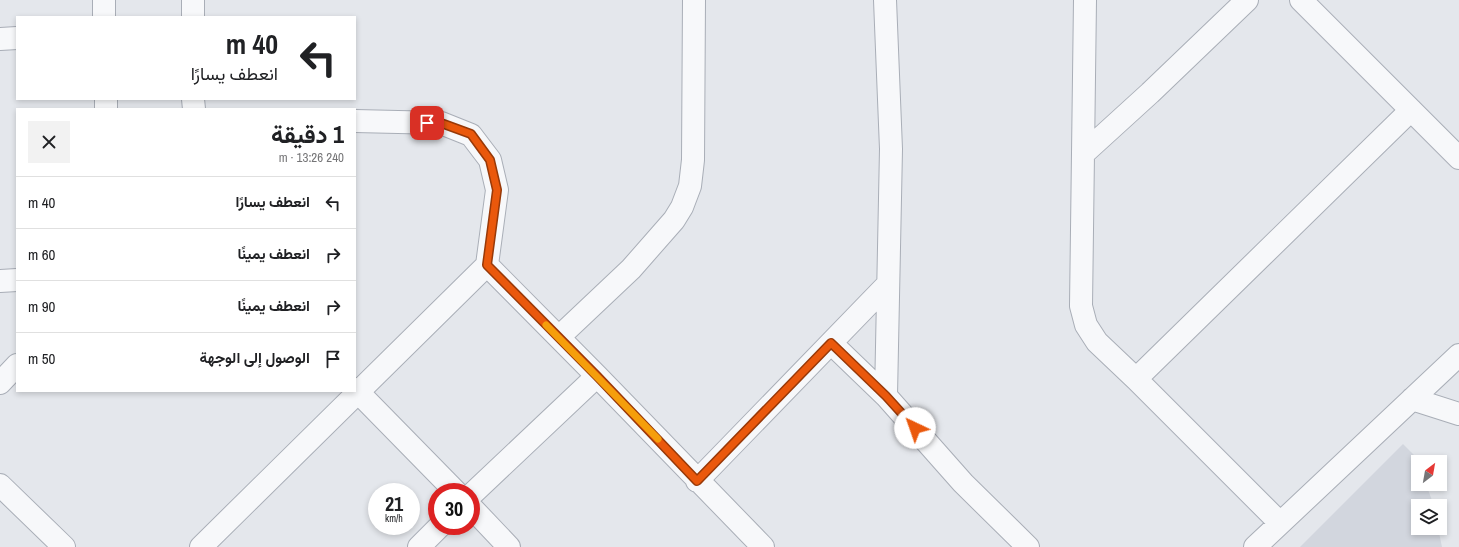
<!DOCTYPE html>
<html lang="ar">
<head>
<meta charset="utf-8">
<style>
	body { margin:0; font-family:"Archivo Narrow",Vazirmatn,sans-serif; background:#f2f2f2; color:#202124; direction:rtl; height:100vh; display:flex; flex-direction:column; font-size:15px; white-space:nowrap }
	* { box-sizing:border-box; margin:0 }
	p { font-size:13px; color:#757577 }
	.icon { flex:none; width:22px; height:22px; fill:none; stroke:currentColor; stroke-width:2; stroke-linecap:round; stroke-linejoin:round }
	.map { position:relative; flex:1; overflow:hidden; direction:ltr }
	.details { position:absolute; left:16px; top:108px; width:340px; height:284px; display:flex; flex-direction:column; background:#fff; border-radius:0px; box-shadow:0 2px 6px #0003; direction:rtl }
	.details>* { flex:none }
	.top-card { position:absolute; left:16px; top:16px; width:340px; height:84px; border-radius:0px; box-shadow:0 2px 6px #0003; direction:rtl; background:#fff; color:#202124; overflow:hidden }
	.needle { width:26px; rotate:31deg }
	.fabs { position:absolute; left:1411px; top:455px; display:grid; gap:8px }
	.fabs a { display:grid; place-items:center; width:36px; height:36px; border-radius:0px; background:#fff; box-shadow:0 2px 6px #0003; font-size:20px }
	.speed { position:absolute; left:368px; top:483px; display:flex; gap:8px; font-size:20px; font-weight:700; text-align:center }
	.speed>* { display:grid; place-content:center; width:52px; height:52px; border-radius:50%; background:#fff; box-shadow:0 2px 6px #0003; line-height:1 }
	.speed small { font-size:10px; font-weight:400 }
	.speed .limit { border:6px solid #d22; background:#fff; color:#111 }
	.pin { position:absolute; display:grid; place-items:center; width:34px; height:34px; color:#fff; margin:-17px; border-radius:8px; box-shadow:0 2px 6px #0006 }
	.me { position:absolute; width:44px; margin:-22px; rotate:318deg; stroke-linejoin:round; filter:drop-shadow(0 0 3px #0008) }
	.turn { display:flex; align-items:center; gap:14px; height:84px; padding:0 12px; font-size:18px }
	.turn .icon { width:52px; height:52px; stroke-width:2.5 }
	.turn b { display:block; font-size:28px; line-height:34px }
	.round { display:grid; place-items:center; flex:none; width:42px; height:42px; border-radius:0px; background:#f2f2f2 }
	.headline { display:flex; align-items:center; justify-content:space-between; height:68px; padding:0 12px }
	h1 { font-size:24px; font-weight:700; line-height:30px }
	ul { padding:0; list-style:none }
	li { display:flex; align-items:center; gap:12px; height:52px; padding:0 12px; border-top:1px solid #e0e0e0 }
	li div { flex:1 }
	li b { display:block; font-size:15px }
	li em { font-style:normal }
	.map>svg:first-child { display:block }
</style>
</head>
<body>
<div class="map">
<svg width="1459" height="547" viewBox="0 0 1459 547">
	<rect width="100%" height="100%" fill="#e4e7ec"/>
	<path fill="#d2d6de" d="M1403,444L1416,457L1418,464V484H1426L1434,506H1418V528H1438L1442,547H1300Z"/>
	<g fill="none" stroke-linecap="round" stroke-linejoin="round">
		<defs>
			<path id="street" d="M193,0V17
				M885,0L891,149L886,396
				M1085,0L1081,306L1086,325L1097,342L1136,379L1280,523
				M1301,0L1459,158
				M104,17V0
				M0,39L17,38
				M106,99V109
				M193,99L194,109
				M1083,154L1150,93L1247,0
				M487,265L597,376L763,547
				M0,281L17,280
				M559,337L631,269L674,220L682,207L690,186L693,160L694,0
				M831,343L886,396L963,483L1028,547
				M1136,379L1411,110
				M0,383L17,365
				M355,389L456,492
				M1412,399L1459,414
				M697,481L887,285
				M0,485L64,547
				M471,495L597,376
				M471,507L509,547
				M201,547L487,265L497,190L490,160L471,135L441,123L355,121
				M419,547L440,526
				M1255,547L1459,355"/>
		</defs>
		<use href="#street" stroke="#a9aeb7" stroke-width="24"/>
		<use href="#street" stroke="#f7f8fa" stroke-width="22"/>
	</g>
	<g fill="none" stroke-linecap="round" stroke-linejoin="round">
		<defs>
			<path id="route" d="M427,123H441L471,134L490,160L497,190L487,265L597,376L697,481L831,343L886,396L915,428"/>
		</defs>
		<use href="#route" stroke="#983908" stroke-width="10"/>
		<use href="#route" stroke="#ea580c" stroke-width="7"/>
		<path stroke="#f59e0b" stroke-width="7" d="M546,325L658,439"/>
	</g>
</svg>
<div class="fabs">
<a><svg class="needle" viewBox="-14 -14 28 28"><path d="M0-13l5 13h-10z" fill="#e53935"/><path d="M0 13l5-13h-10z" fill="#757577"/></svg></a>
<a><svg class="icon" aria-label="layers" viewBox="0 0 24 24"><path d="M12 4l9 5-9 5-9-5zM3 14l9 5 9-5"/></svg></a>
</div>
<div class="speed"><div>21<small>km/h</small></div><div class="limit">30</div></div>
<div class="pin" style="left:427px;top:123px;background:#d93025"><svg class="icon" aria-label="arrive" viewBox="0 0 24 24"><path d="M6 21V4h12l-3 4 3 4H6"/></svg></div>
<svg class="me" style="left:915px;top:428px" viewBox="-20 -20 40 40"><circle r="19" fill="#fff"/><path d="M0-13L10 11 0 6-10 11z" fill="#ea580c"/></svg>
<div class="top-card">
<div class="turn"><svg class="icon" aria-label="left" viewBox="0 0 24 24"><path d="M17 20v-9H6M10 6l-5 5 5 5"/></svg><div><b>40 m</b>انعطف يسارًا</div></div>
</div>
<section class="details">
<div class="headline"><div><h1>1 دقيقة</h1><p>240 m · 13:26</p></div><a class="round"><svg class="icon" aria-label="close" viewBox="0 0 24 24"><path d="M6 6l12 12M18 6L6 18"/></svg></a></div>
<ul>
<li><svg class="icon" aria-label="left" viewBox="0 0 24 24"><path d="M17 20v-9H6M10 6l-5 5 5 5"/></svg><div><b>انعطف يسارًا</b></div><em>40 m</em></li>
<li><svg class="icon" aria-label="right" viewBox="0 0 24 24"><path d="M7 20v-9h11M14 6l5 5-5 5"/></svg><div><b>انعطف يمينًا</b></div><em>60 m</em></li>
<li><svg class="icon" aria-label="right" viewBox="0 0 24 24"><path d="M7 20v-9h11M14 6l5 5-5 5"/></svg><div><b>انعطف يمينًا</b></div><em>90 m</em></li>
<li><svg class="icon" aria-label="arrive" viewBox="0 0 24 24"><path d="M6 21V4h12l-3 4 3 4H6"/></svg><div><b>الوصول إلى الوجهة</b></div><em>50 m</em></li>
</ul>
</section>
</div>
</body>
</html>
